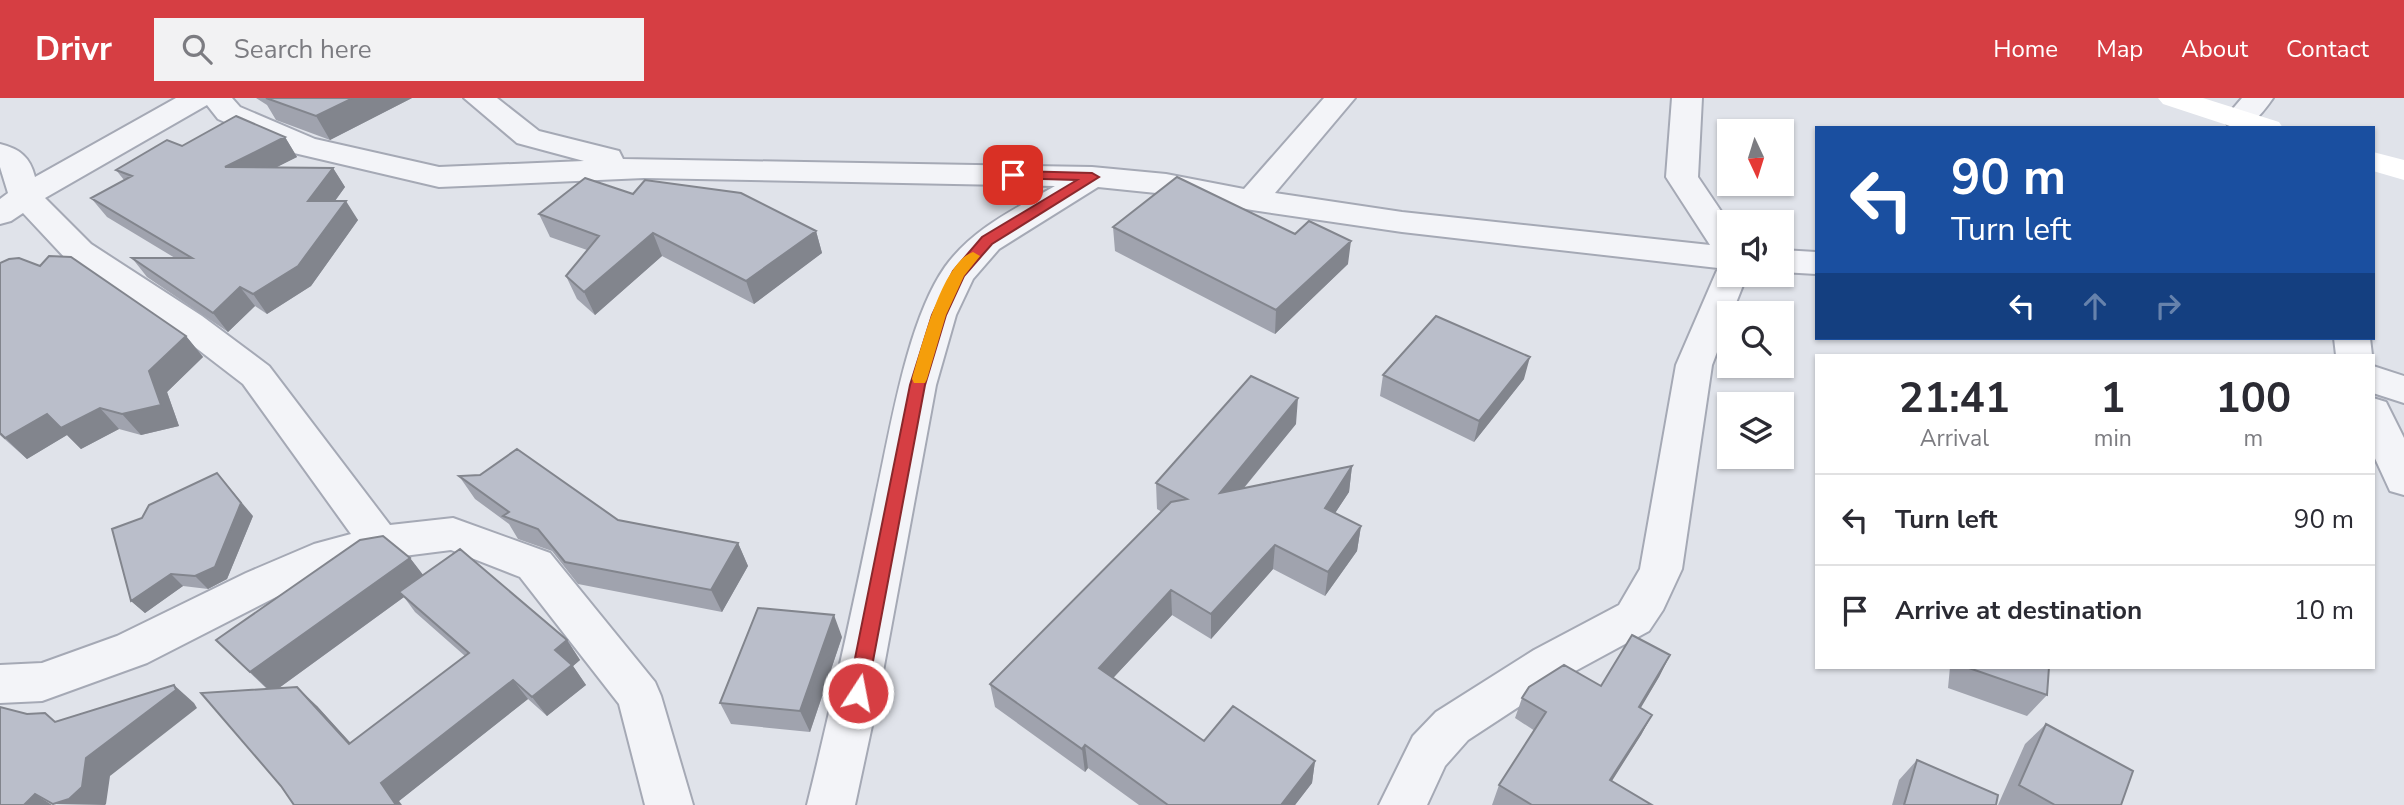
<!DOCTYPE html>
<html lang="en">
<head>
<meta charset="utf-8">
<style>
	body { margin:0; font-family:"Nunito Sans",sans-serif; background:#f2f2f3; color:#2b2b33; height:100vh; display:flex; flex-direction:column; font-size:26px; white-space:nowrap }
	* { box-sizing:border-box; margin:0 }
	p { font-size:23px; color:#7c7c81 }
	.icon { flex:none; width:38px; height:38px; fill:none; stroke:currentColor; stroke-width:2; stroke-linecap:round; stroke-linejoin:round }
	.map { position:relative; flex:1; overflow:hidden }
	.details { position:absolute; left:1815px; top:256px; width:560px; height:315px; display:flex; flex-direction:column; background:#fff; border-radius:0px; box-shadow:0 2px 5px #0004 }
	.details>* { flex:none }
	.hud { position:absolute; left:1815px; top:28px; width:560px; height:214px; border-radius:0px; box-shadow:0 2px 5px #0004; background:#1a4fa0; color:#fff; overflow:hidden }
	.needle { width:46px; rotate:176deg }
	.buttons { position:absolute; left:1717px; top:21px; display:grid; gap:14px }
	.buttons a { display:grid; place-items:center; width:77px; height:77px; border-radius:0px; background:#fff; box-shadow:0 2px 5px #0004; font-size:35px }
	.pin { position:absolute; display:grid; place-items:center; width:60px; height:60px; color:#fff; margin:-30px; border-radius:14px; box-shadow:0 4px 10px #0006 }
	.me { position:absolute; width:77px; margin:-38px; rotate:11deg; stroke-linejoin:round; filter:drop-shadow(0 0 5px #0008) }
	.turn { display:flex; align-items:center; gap:24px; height:147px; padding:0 21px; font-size:32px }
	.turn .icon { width:91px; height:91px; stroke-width:2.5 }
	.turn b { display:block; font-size:49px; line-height:60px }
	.lanes { display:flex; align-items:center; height:66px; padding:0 21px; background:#0003; justify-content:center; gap:35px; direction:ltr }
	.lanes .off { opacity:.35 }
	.eta { display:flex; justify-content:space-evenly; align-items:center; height:119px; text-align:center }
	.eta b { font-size:42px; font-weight:700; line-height:49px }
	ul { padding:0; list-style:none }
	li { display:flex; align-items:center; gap:21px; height:91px; padding:0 21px; border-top:2px solid #e1e1e2 }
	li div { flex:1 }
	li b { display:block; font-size:26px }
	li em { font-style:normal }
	header { display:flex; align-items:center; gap:42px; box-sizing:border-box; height:98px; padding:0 35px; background:#d63e43; color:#fff }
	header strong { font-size:33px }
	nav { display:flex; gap:38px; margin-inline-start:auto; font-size:24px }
	.search { width:490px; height:63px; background:#f2f2f3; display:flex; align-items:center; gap:18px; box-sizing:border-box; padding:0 24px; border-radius:0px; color:#7c7c81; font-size:26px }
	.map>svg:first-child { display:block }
</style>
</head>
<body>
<header>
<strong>Drivr</strong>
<div class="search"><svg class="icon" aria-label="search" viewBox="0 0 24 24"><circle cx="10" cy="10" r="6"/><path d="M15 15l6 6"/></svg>Search here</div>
<nav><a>Home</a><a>Map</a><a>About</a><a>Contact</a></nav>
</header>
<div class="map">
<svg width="2404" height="707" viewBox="0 0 2404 707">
	<rect width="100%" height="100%" fill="#e0e3ea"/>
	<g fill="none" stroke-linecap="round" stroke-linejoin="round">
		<defs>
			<path id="street" d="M176,0H232L240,9L315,41L439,69L584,63L517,45L464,0H497L539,33L619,53L623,61L1092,69L1166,76L1244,91L1324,0H1355L1275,95L1402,114L1710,147L1666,79L1672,0H1702L1698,79L1729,125V177H1747L1732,215H1729V223L1712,267L1682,471L1663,512L1649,533L1566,578L1468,642L1445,668L1427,707H1379L1413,638L1436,614L1534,552L1619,507L1640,471L1676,267L1718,170L1402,134L1252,112L1166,96L1098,89L999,151L973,181L956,217L936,287L879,595L855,707H807C832,606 854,504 875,402C890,335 906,225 945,169C972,131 1015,111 1055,88L644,80L439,89L294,55L218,21L207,7L45,100L91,146L202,218L269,268L390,427L453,420L550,455L655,584L661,598L693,707H645L619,606L520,479L451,452L380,461L337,472L276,499L147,565L42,603L0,605V567L42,565L117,538L246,475L314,446L351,436L243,286L178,236L67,162L23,115L11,123L0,126V101L8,95L0,69V46C20,51 30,59 35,79Z
				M2242,0H2273C2261,17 2250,33 2228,27L2224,21Z
				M1782,152L1816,154V176L1782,174Z
				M2334,240H2370L2372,257H2336Z
				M2373,268L2404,278V305L2373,295Z
				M2373,300L2386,304L2404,340V397L2390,393L2373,356Z"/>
		</defs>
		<use href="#street" stroke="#a5a9b5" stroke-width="4"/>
		<use href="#street" fill="#f3f4f8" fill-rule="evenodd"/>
		<path fill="#fff" fill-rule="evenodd" d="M2158,0H2203L2279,24L2283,30H2236L2163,6Z
			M2373,54L2404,62V82L2373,73Z"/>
	</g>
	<path fill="#a0a3ae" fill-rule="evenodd" d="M256,0H412L330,42L276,22L267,7Z
		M285,39L297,59L276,69L333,70L345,89L335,103L358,122L311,188L267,216L255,208L228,234L147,179L132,160H175L107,119L91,100L124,82L116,72L182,48Z
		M633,96L816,133L822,155L754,206L662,158L595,217L577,201L566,178L587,152L550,139L539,116Z
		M1113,129L1348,166L1275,236L1115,153Z
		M0,165L186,238L203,259L167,294L179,328L141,337L119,331L81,351L67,337L27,361L0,337Z
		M1383,277L1524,281L1474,344L1380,298Z
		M1296,326L1244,390L1352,368L1349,394L1335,415L1361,428L1357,453L1325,498L1273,471L1211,541L1172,517L1113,580L1204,643L1315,663L1312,685L1295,707H1139L1088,670L1085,674L995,609L990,586L1162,414L1157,411L1156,385Z
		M459,378L618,422L738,445L748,468L722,514L578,486L552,453L518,441L509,426L475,401Z
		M253,418L227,481L208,491L183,488L145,515L131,503Z
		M410,460L423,477L567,542L580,562L573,568L586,587L547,618L528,601L399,703L281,688L267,591L216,542ZM404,499L415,514L465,558L350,645L317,608L279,590Z
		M842,539L810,634L731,626L720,605Z
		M1670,557L1659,579L1640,610L1652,617L1641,637L1611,683L1652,707H1492L1499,687L1535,633L1515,620L1522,600L1601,588Z
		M1950,569H2049L2047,597L2027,618L1948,590Z
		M2046,626L2121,707H1998L2025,646Z
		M1917,662L1996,707H1892L1899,682Z"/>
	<path fill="#82858d" d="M353,0H412L330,42L316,18Z
		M285,39L297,59L238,89L225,69Z
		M333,70L345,89L321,122L308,103Z
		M346,103L358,122L311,188L267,216L253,196Z
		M816,133L822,155L754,206L746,183Z
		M653,135L662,158L595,217L584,194Z
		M1351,143L1348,166L1275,236L1276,212Z
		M240,189L255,208L228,234L213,215Z
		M186,238L203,259L167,294L179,328L141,337L122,316L149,273Z
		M1530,259L1524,281L1474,344L1479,323Z
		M1298,300L1296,326L1219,420L1220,395Z
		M100,310L119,331L81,351L67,337L27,361L5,340L47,316Z
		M1352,368L1349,394L1322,435L1325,410Z
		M217,375L253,418L227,481L208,491L195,478Z
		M1361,428L1357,453L1325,498L1328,474Z
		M738,445L748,468L722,514L711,492Z
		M1275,447L1273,471L1211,541V516Z
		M410,460L427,482L399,494L404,499L272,595L250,574Z
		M171,476L183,488L145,515L131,503Z
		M1171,492L1172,517L1101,593L1099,570Z
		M834,517L842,539L810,634L800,613Z
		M567,542L580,562L573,568L586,587L547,618L532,599L555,552Z
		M1670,557L1659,579L1629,630L1639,609Z
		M513,582L528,601L399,703L402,707H396L381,685Z
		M174,587L194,605L197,610L110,678L106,706L105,707L53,706L86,660Z
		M297,589L317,608L368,664L349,646Z
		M1652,617L1641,637L1600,702L1610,682Z
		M1085,647L1088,670L1085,674L1082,651Z
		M1315,663L1312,685L1295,707H1281Z
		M35,696L52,707H24Z"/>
	<path fill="#babeca" stroke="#82858d" stroke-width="2" d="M266,0H353L316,18Z
		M236,18L285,39L225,69L333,70L308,103H346L298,168L253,196L240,189L213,215L132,160H192L91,100L132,78L116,72L167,42L182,48Z
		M1177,79L1295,136L1309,123L1351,143L1276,212L1113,129Z
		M585,80L633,96L645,82L741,95L816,133L746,183L653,135L584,194L566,178L599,138L539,116Z
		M49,158L71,159L186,238L149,273L161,307L122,316L100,310L61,330L47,316L5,340L0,335V165L9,161L19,160L40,168Z
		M1436,218L1530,259L1479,323L1383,277Z
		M1251,278L1298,300L1220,395L1352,368L1325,410L1361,428L1328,474L1275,447L1211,516L1171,492L1099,570L1204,643L1233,608L1315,663L1281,707H1168L1085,647L1082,651L990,586L1171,404L1187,401L1156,385Z
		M517,351L618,422L738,445L711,492L565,464L538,431L503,418L509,414L459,378L480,377Z
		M217,375L241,405L215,469L195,478L171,476L131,503L112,431L142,420L149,407Z
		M383,438L410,460L250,574L216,542L360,442Z
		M460,451L567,542L555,552L572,567L532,599L513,582L381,685L396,707H294L281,688L201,595L297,589L349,646L469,555L399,494Z
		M758,510L834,517L800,613L720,605Z
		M1632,537L1670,557L1639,609L1652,617L1610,682L1652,707H1532L1499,687L1546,614L1522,600L1529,589L1564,567L1601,588Z
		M1966,569H2049L2047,597Z
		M174,587L176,592L86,660L82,689L69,701L53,706L35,696L24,707H0V609L27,616L45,615L55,624Z
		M2046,626L2133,673L2121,707H2055L2019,687Z
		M1917,662L1998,697L1996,707H1904Z"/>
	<path fill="#d63e43" stroke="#8b282c" stroke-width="2" d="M1013,73L1092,75L1099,79L992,146L964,178L946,217L925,287L867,595L864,600L858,603L851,600L848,595L910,287L932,217L953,173L982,139L1077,82L1008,80V74Z"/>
	<path fill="#f59e0b" d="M973,154L980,158L964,178L946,217L927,281L925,285H914L912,281C921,251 942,164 973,154Z"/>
</svg>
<div class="buttons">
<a><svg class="needle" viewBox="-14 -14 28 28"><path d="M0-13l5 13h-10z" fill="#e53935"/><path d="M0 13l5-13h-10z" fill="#7c7c81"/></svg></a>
<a><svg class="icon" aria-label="sound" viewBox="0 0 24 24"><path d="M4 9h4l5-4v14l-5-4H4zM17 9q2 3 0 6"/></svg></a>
<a><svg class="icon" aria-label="search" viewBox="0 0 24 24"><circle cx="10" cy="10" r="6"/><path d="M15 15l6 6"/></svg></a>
<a><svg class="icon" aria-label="layers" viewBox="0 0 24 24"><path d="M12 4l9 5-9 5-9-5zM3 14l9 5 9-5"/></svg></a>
</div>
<div class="pin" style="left:1013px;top:77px;background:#d93025"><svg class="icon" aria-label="arrive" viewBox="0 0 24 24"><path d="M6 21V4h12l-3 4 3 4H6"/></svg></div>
<svg class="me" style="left:858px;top:595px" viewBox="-20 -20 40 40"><circle r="17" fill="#d63e43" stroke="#fff" stroke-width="3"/><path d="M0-11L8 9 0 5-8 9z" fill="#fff"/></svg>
<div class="hud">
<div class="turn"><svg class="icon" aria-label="left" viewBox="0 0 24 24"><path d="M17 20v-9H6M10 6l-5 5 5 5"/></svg><div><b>90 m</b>Turn left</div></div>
<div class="lanes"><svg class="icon" aria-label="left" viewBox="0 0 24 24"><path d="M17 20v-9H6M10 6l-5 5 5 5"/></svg><svg class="icon off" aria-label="ahead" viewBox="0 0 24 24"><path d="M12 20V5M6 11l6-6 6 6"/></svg><svg class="icon off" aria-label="right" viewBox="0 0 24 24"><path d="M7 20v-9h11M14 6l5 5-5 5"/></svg></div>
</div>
<section class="details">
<div class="eta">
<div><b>21:41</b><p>Arrival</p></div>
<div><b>1</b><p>min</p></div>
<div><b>100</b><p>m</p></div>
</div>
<ul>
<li><svg class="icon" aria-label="left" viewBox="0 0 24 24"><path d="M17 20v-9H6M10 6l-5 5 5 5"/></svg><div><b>Turn left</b></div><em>90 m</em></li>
<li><svg class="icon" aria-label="arrive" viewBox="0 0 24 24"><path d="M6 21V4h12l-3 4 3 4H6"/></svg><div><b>Arrive at destination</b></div><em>10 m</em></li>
</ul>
</section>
</div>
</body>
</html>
